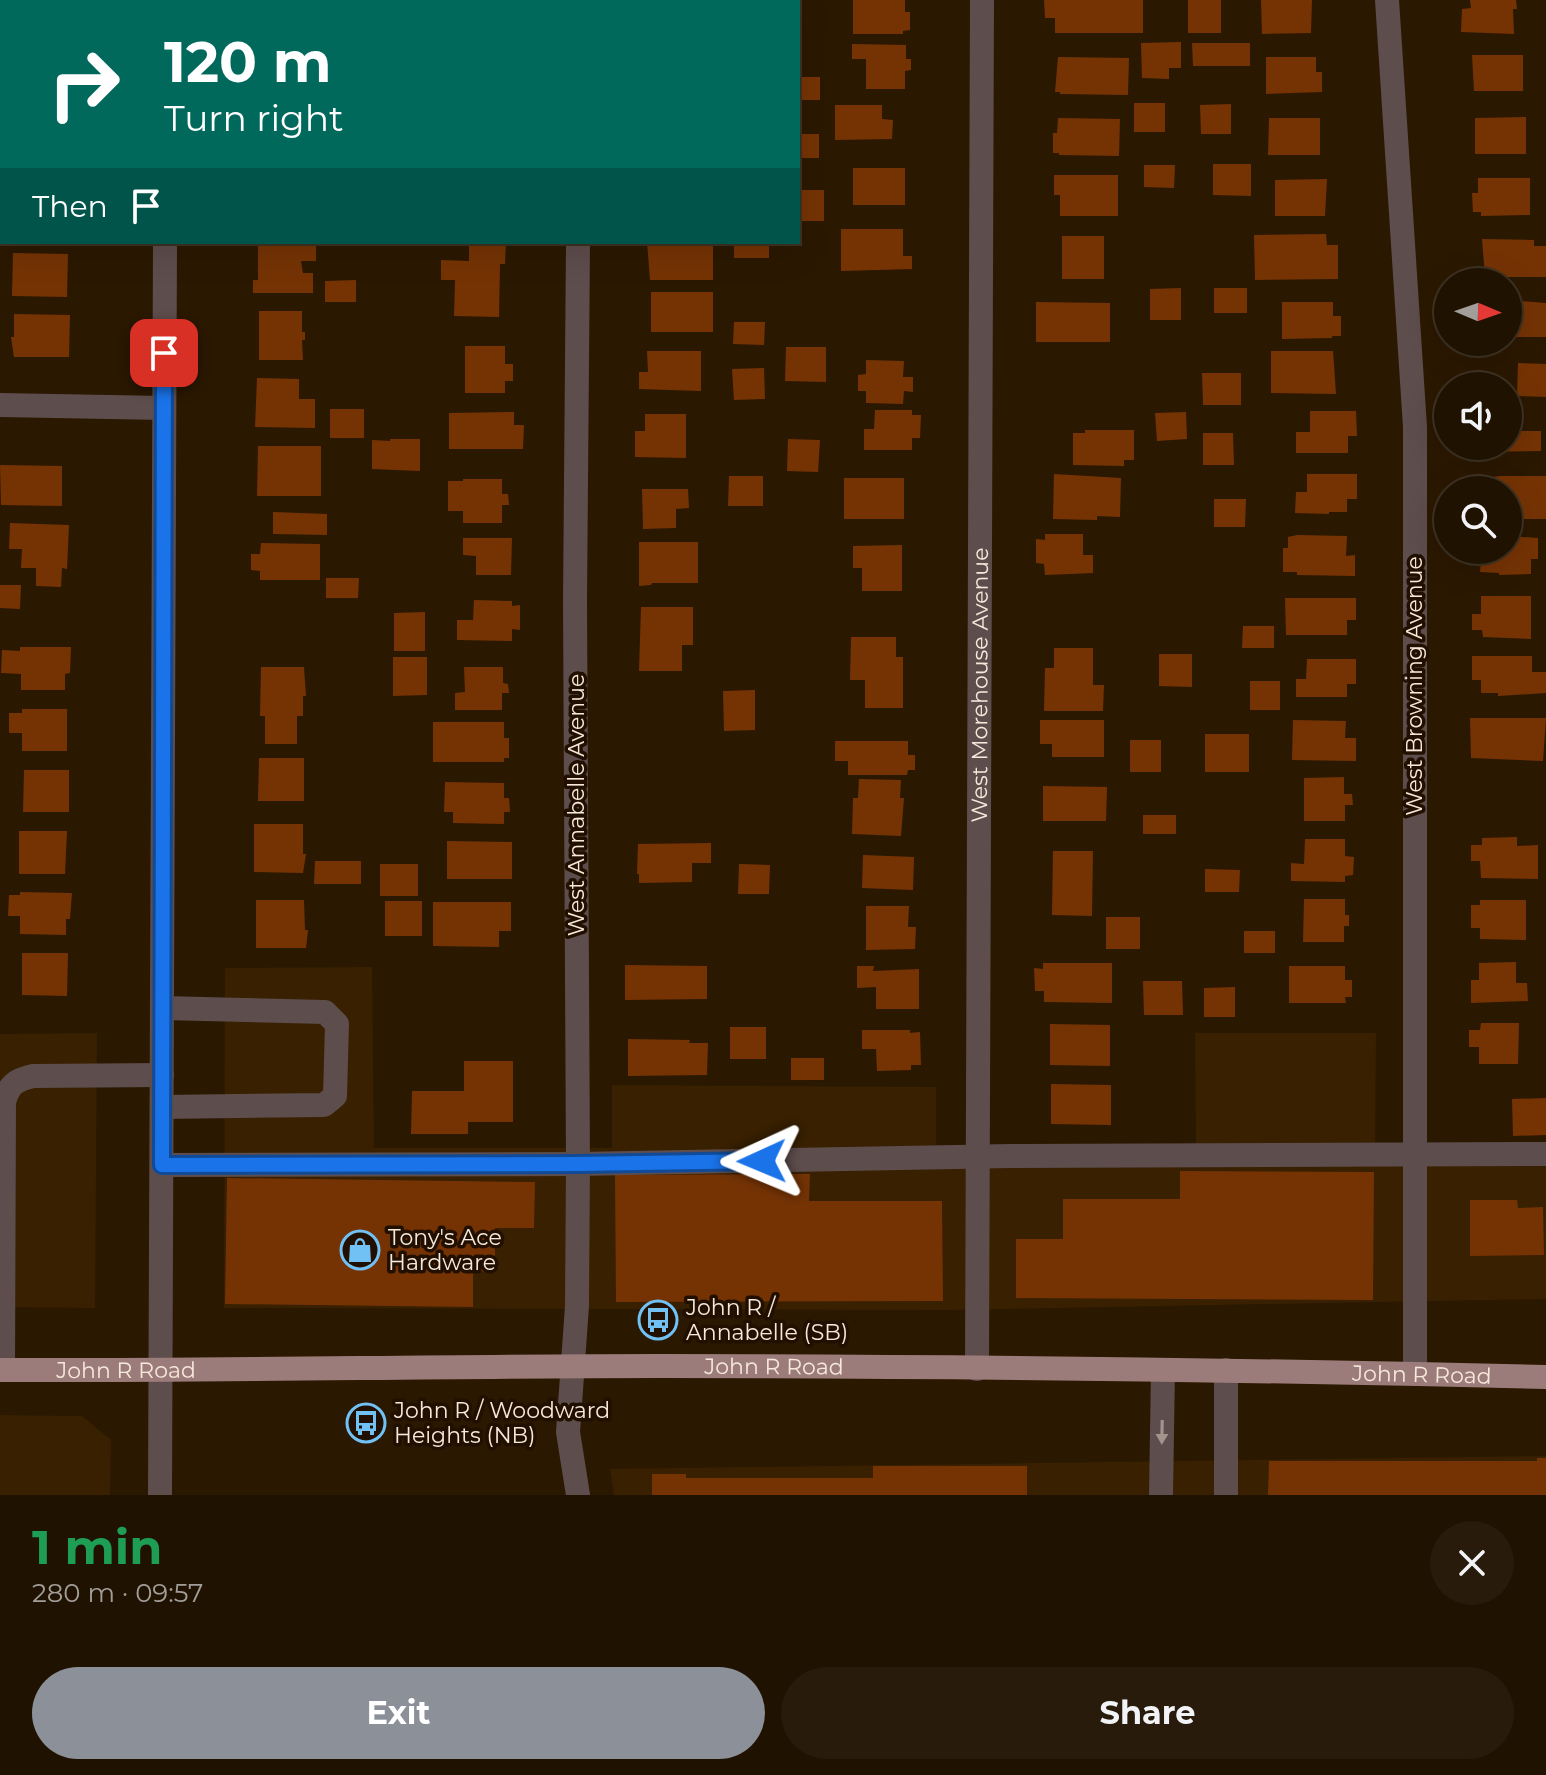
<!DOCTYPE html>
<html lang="en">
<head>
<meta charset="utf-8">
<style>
	body { margin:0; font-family:Montserrat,sans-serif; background:#281b0b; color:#f1f3f6; height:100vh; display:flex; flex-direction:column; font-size:30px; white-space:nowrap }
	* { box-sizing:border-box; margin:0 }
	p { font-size:26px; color:#a29e99 }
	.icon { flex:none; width:44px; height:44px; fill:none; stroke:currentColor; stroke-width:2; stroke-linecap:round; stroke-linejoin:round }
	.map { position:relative; height:1495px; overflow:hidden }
	.panel { display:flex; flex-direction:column; background:#201201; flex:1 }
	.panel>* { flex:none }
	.hud { position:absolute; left:0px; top:0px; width:800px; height:244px; box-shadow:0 8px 32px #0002,0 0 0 2px #3d3223; background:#00695c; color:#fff; overflow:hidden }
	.needle { width:52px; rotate:92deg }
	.fabs { position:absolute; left:1434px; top:268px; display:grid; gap:16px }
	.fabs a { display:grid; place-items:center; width:88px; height:88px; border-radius:50%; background:#201201; box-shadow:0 8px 32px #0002,0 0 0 2px #3d3223; font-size:40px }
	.pin { position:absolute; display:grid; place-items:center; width:68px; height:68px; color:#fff; margin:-34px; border-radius:16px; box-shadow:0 4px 12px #0006 }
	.me { position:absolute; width:88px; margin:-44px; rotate:269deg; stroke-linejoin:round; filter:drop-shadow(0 0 6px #0008) }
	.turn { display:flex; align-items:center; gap:28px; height:168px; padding:0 32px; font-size:36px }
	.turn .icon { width:104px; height:104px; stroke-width:2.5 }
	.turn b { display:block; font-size:56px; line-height:68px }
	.then { display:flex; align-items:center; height:76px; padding:0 32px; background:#0003; gap:16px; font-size:30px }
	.round { display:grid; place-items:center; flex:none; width:84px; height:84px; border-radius:42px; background:#281b0b }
	.headline { display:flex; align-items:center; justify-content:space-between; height:136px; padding:0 32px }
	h1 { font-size:48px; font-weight:700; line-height:60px; color:#1e9e55 }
	.primary-button { display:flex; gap:16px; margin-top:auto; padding:16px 32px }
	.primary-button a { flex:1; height:92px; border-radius:48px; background:#8c9099; color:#fff; font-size:32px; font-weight:700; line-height:92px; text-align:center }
	.primary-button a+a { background:#281b0b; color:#f1f3f6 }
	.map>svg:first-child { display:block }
</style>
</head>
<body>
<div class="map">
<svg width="1546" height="1495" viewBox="0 0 1546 1495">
	<rect width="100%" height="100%" fill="#2b1801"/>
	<path fill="#382000" d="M372,967L374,1148H612V1085L936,1087V1145L1196,1146L1195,1033H1376L1375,1144L1546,1142V1299L943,1310L224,1308L225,968Z
		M97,1033L95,1308L0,1307V1034Z
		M0,1415L82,1416L111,1440L110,1495H0Z
		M1546,1456V1495H614L610,1469Z"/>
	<path fill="#753304" d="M853,0H905V12H910V30L903,31V34H853Z
		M1044,0H1143V33H1055V18H1045Z
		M1188,0H1221V33H1188Z
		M1261,0H1312L1311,33L1262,34Z
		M1470,0H1516L1517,9H1513L1514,34L1461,32L1462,9L1471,8Z
		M1181,42V68H1169V79L1142,78L1141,43Z
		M1192,43H1250V66H1193Z
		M852,44L906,45V59H911V70L905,71V89H866V59H852Z
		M1472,55H1523V91H1474Z
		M1058,57L1129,58L1128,95L1060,94V92H1055Z
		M1266,57H1316V72H1322V92L1266,94Z
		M798,77H820V100H798Z
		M1134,103H1165V132H1134Z
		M1231,104V134H1201L1200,105Z
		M835,105H882V119L893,120L892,139L835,140Z
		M1526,117V154H1475V118Z
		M1058,118L1120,119L1119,156L1059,155V153H1053V133H1057Z
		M1269,118H1320V155H1268Z
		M798,134H819V158H798Z
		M1213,164H1251V196L1213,195Z
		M1144,165H1175L1174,188L1144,187Z
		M853,168H905V205H853Z
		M1054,175H1118V216H1060V195H1054Z
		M1478,178H1530V215L1481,216V212H1473L1472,193H1478Z
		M1327,179L1325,216H1275V180Z
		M798,190H824V221H798Z
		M841,229H903V256H912V269L841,271Z
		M1326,234L1327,245H1338V279L1255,280L1254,235Z
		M1062,236H1104V279H1062Z
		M1482,239L1534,240V246H1546V277H1485Z
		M469,242H506L505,264H500L499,317L454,316L455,280H441V260L469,261Z
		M647,242H713V280H650Z
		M734,242H769V258H734Z
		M316,243V261H301L303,273H313V293H253V280H258V244Z
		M13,253L68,254L67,297L12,296Z
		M356,280V302H325V281Z
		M1181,288V320H1150V289Z
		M1214,288H1247V313H1214Z
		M651,292H713V332H651Z
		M1508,300L1546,303V337H1508Z
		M1036,302L1110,303V342H1036Z
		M1282,302H1333V316H1341V336H1332V338L1282,339Z
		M259,311H302V332H305V340H302L303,360H259Z
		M14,314L70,315L69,357H14L11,337H14Z
		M734,322H765L764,345L733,344Z
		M465,346H505V364H513V381H505V393H465Z
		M786,347H826V382L785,381Z
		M647,351H701V391L639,389V372H648Z
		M1271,351H1333L1336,394L1271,393Z
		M866,360L904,361L903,377H913V392L904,391L903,404L866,403V391H858V375L866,374Z
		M1518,363L1546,364V397L1517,396Z
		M764,368L765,399L734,400L732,369Z
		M1202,373H1241V405H1203Z
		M257,378L299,379V399H315V428L255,427Z
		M330,409H364V438H330Z
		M875,410H912V415H921L920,438H912V450H864V429H874Z
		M1508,410H1518L1519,431H1541V451L1481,452V449H1473V446H1508Z
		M1310,411H1356L1357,436H1348V453H1296V432H1310Z
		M514,412V425H524L523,449H449V413Z
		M1186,412L1187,439L1157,441L1155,413Z
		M645,414H686V458L635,457V431H645Z
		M1085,430H1134V460H1124V466L1073,465V433H1085Z
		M1203,433H1233L1234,465H1203Z
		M390,439H420V471L372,469V440L390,441Z
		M788,439L820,440L818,472L787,471Z
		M258,446H321V496H257Z
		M0,465L62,466V506L1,505Z
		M1054,474L1121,478L1120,517L1097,516V520L1053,519Z
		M1307,474H1357V499H1347V512H1329V514L1295,513L1296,492H1307Z
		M729,476H763V506H728Z
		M1500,476H1546V519H1518V522H1508V490H1484V487H1492V477Z
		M844,478H904V519H844Z
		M463,479H502V494H508L509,505H502V523H463V511H448V481H463Z
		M642,489H688L689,508L676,509V528L643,529Z
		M1214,499H1246L1245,527H1214Z
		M273,512L327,514V535L273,534Z
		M10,523L69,525L67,569L62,568L61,587L36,586V568H21L22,549H9Z
		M1045,534H1083V555H1093V573L1045,575L1044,564L1036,563V539L1045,540Z
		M1297,535L1347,536L1346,556L1355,555V576L1297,575V572H1283V548H1288V537Z
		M1508,536L1538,538V559H1531V574L1499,575V573L1480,572L1481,559H1471L1472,550H1508Z
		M463,538H512L511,575H476V556L463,555Z
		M639,542H698V583H652L651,585L639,586Z
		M261,543L320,544V580H260V571L251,570V554H260Z
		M902,545V591H862V568H853V546Z
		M326,578H359L358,598H326Z
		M0,585H21L20,609L0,608Z
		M1481,596H1531V639L1483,637L1482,630H1472V614H1481Z
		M1285,598H1356V620H1347V635H1286Z
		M474,600L512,601V606L520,605V630L512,629V641L457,640V620H473Z
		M641,607H693V645H682V671H639Z
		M425,612V651H394V613Z
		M1243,626H1274V648H1242Z
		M851,637H896V657H903V708H865V680H850Z
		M20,647H71L70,673L65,674V690H21V674L1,673L2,650L20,651Z
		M1054,648H1093V685H1104L1103,711H1044L1045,668H1054Z
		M1159,654H1192V687L1159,686Z
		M1472,656H1532V672H1546V693L1498,696V693H1481V680H1472Z
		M393,657H427V695L393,696Z
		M1307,659H1356V684H1347V697H1296V679H1306Z
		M261,667H304L306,696H303V716H297V744H265V716H260Z
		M464,667H503V683L508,684L509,693H502V710H455V693L465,692Z
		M1250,681H1280V710H1250Z
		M755,690V730L724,731L723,691Z
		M22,709H67V751H22V733H9V713H22Z
		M1470,718H1546L1543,761L1471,758Z
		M1040,720H1104V757H1052V744H1040Z
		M1293,720L1346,721L1345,738H1356V761L1292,760Z
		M433,722H504V738H509V758H504V762H433Z
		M1205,734H1249V772H1205Z
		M1130,740H1161V772H1130Z
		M835,741H908V755H915V770H908L907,775H848V761H835Z
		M259,758H304V801H258Z
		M24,770H69V812H23Z
		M1344,777V794H1352L1353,805H1345V821H1304V778Z
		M859,779L901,780L900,798H904L901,836L852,834L853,798H858Z
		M445,782L504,783V798H509L510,812H504V824L453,823V812H444Z
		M1043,786L1107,787L1106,821H1043Z
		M1143,815H1176V834H1143Z
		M254,824H303V854H306L303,873L254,872Z
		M19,831H67L65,874H19Z
		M1517,837V846L1538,845V879L1481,878L1480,861H1471V845H1482V838Z
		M1305,839H1345V856L1354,857L1353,875L1345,876V882L1291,881V863L1304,864Z
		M447,841L512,842V879H447Z
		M711,843V863H692V882L639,883V874H637L638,844Z
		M1053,851H1093L1092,916L1052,915Z
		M863,855L914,857L913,890L862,888Z
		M315,861H361V884H314Z
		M380,864H418V896H380Z
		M739,864L770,865L769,894H738Z
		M1205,869L1240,870L1239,892H1205Z
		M20,892L72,893L70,919H66V935L20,934V916H8L9,895H20Z
		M1304,899H1345V915H1349V926H1344V942H1303Z
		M256,900H304L305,930H308L306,948H256Z
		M1480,900H1526V940L1480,939V928H1471V905H1480Z
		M385,901H422V936H385Z
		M433,902H511V931H499V947L433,946Z
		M866,906H909L908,927H916L915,949L866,950Z
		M1106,917H1140V949H1106Z
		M1244,931H1275V953H1244Z
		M22,953H68L67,996L22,995Z
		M1516,962V983H1527L1528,1001L1471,1003V980H1479V963Z
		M1043,963H1112V1003L1044,1002V991H1035L1034,968L1043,969Z
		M625,965L707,966V999L625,1000Z
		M857,966H874L873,971L919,969V1009H876V987L857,988Z
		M1289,966H1345V980H1352V997H1345L1346,1003H1289Z
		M1143,981H1182L1183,1015H1144Z
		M1235,987V1017H1204V988Z
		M1481,1023H1519L1518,1064H1479V1047H1469V1030H1480Z
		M1050,1024L1110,1025V1066L1050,1065Z
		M730,1027H766V1059H730Z
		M862,1030H910V1033L920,1032L921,1065H911V1070L877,1071L876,1049H862Z
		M628,1039L690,1040L689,1043H708L707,1075L628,1076Z
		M791,1058H824V1080H791Z
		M464,1061H513V1122H468V1134H411L412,1091H464Z
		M1051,1084L1111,1085V1125L1051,1124Z
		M1546,1098V1135L1513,1136L1512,1099Z
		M1180,1171L1374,1172L1373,1300L1016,1298V1239H1063V1199H1180Z
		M810,1174L809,1201H942L943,1301L616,1302L615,1175Z
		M227,1178L535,1182L534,1228H495V1272L473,1271V1307L225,1304Z
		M1470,1200H1517L1518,1208L1543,1207L1544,1255L1470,1256Z
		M1537,1458H1546V1495H1268L1269,1461H1537Z
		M873,1466H1027V1495H652V1474H686V1478H873Z"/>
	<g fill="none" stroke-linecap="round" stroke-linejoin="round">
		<g stroke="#5d4d4c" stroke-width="24">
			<path d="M1387,0L1415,427V1374"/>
			<path d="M165,2V0"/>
			<path d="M580,2V0"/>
			<path d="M0,405L164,408"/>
			<path d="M162,1107L324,1105L335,1096L337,1024L325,1012L162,1008"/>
			<path d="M162,1165L578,1164L1011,1156L1546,1154"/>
			<path id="s1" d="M977,1369L982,0"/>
			<path d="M3,1370L4,1102C9,1085 15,1080 33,1076L162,1075"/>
			<path d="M160,1495L165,242"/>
			<path d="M578,1495L568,1432L577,1306L578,1164L575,602L578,242"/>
			<path d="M1161,1495L1163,1370"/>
			<path d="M1226,1495V1370"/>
		</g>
		<path stroke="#9c7c7a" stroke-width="24" id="s2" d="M0,1370C220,1371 440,1366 660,1366C956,1366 1251,1370 1546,1377"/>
	</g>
	<defs><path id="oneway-solid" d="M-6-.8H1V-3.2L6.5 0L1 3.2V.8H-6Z" transform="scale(2)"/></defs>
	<use fill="#a2938c" href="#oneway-solid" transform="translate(1162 1432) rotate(91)"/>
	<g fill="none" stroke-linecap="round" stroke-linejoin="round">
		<defs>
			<path id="route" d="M164,353L162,1165L578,1164L762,1161"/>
		</defs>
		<use href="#route" stroke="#114b97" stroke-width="20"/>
		<use href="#route" stroke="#1a73e8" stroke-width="14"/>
	</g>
	<defs>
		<symbol id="shop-ring" viewBox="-11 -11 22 22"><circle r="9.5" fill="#210f00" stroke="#72c1f5" stroke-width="1.5"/><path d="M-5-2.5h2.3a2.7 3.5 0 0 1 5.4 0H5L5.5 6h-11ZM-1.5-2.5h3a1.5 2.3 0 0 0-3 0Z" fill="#72c1f5"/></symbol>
		<symbol id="bus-ring" viewBox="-11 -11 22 22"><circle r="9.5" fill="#210f00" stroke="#72c1f5" stroke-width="1.5"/><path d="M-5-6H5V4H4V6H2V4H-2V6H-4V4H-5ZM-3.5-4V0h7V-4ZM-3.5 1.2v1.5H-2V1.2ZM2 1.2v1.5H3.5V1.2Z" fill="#72c1f5"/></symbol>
	</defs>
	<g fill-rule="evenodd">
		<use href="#shop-ring" x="338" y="1228" width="44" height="44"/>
		<use href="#bus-ring" x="636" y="1298" width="44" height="44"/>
		<use href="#bus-ring" x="344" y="1401" width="44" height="44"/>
	</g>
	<g text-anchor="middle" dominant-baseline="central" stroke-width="7" stroke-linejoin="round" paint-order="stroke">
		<g font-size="22" fill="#f6e8da" stroke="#210f00">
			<text stroke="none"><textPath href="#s1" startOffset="684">West Morehouse Avenue</textPath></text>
			<text transform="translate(1414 686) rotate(-90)">West Browning Avenue</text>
			<text transform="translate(576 805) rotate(-90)">West Annabelle Avenue</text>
			<text stroke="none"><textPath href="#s2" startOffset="774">John R Road</textPath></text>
			<text stroke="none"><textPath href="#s2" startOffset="126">John R Road</textPath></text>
			<text stroke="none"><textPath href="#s2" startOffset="1422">John R Road</textPath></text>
		</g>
		<g font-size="22" fill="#f6e8da" stroke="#210f00" text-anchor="start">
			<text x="388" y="1237">Tony's Ace<tspan x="388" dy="25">Hardware</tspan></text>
			<text x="686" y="1307">John R /<tspan x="686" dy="25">Annabelle (SB)</tspan></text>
			<text x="394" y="1410">John R / Woodward<tspan x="394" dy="25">Heights (NB)</tspan></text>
		</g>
	</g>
</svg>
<div class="fabs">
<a><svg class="needle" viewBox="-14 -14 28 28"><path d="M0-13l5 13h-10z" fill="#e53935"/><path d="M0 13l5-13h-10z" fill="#a29e99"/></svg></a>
<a><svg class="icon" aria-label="sound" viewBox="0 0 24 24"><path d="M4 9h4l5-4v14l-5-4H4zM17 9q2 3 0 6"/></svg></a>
<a><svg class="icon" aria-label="search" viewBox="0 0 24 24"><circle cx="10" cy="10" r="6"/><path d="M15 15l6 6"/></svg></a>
</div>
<div class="pin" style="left:164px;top:353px;background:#d93025"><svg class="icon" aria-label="arrive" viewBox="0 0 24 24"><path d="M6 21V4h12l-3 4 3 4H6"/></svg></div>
<svg class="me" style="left:762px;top:1161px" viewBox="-20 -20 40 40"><path d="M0-17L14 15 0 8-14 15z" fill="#1a73e8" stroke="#fff" stroke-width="4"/></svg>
<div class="hud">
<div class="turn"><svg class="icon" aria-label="right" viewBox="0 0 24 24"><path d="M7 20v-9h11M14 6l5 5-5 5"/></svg><div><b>120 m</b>Turn right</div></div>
<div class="then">Then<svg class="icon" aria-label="arrive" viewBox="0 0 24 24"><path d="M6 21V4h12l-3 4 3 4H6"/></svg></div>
</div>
</div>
<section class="panel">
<div class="headline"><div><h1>1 min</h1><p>280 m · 09:57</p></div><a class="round"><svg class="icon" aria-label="close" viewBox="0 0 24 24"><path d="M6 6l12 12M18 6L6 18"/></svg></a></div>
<div class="primary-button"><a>Exit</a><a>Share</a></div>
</section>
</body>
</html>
